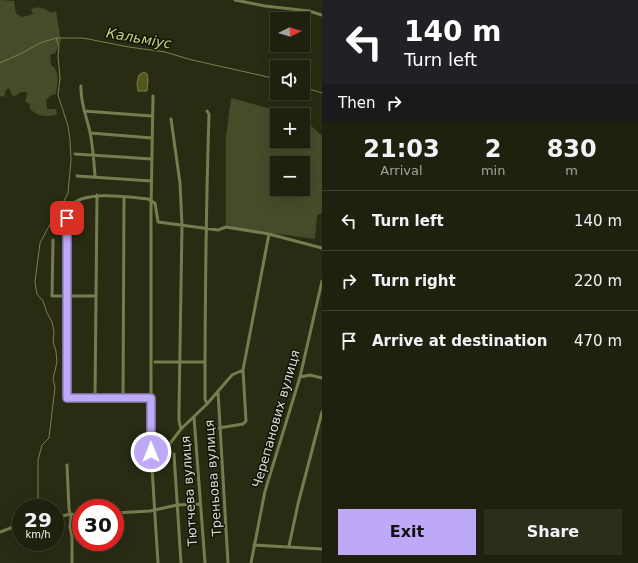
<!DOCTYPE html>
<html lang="en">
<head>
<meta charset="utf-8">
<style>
	body { margin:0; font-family:"DejaVu Sans",sans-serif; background:#2c2e1c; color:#f1f3f6; height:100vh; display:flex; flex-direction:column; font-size:15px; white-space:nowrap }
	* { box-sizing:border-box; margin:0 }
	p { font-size:13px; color:#a1a39e }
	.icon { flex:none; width:22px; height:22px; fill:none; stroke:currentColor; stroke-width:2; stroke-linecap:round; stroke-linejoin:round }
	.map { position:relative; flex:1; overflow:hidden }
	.details { display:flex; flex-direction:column; background:#1f210e; width:316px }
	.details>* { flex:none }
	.hud { background:#202124; color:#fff; overflow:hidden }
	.needle { width:26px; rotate:85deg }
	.buttons { position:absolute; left:270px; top:12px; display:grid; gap:8px }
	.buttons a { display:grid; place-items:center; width:40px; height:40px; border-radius:0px; background:#1f210e; box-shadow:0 4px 16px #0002,0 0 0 1px #3c3e2e; font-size:20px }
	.speed { position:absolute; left:12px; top:499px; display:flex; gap:8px; font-size:20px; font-weight:700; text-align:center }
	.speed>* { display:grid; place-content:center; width:52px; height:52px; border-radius:50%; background:#1f210e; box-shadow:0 4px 16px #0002,0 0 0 1px #3c3e2e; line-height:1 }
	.speed small { font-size:10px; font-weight:400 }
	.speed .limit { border:6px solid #d22; background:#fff; color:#111 }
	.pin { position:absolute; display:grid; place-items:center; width:34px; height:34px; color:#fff; margin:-17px; border-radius:8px; box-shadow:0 2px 6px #0006 }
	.me { position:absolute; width:44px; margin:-22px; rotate:0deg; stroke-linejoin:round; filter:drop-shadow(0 0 3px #0008) }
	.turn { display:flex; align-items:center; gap:14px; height:84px; padding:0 16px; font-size:18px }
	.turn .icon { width:52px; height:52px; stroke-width:2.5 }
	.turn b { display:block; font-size:28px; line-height:34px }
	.then { display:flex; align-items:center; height:38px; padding:0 16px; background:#0003; gap:8px; font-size:15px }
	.eta { display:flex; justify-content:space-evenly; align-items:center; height:68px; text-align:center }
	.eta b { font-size:24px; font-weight:800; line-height:28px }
	.cta { display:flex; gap:8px; margin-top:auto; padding:8px 16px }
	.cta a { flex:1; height:46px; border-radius:0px; background:#bda9f5; color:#111; font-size:16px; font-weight:800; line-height:46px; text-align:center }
	.cta a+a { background:#2c2e1c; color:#f1f3f6 }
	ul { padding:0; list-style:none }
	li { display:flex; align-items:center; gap:12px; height:60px; padding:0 16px; border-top:1px solid #3c3e2e }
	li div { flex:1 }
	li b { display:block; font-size:15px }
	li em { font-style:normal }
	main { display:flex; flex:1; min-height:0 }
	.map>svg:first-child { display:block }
</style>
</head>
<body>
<main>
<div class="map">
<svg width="322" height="563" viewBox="0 0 322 563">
	<rect width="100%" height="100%" fill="#292c13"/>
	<path fill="#474b2a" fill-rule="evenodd" d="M0,0L14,1L16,14L23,17L33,14L31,9C39,6 45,8 51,13L56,11L61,41L55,53L50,55L51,65C61,71 57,84 56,94L51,95L46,100L47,109H56L57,114C47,118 37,116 30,109V105L25,101L27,96L26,92H21L15,96L12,95L9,88L6,90L4,97L0,96Z
		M231,98L293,115H277V141H303V118L322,136V213L317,215L315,239L226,227V136ZM277,163H303V189H277Z"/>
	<path fill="#51581a" stroke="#7a8050" d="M144,72L147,74L148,80L147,91H138L137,83L139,75Z"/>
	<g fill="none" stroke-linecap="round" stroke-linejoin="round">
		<path stroke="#7a8050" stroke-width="1" d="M0,63L22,53L40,43L56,38H83L129,47L165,52L192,60L277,79
			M303,87L322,93
			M38,508V460L42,445L49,438L55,387L53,379L57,362L56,351L53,342L54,332L52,322L47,313L43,301L37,294L35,282L40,243L49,226L58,213L68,193L71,160L70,140L68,126L58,95L60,78L58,56L59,46L56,38
			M39,542L40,551"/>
		<path stroke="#757c4f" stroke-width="3" d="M235,0L265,6L309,11L322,15
			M81,86C80,102 87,118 90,132C93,147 94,162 95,176
			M153,96L151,209V452L158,563
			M84,111L152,116
			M207,111L209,114C206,209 205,304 205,399L207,404
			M171,119L180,183L182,225L179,411V421L181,429
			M90,133L152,138
			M75,154L152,159
			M77,176L151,181
			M53,240L52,296H95
			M155,362H205
			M300,377L310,375L322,378
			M218,392L228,563
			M151,398H67V218C68,214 68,209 71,206C83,190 130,197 148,199L155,203L158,222L218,230L226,227L269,234L322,248
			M95,399L97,195
			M123,399L124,197
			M194,417L205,563
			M219,428L243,424L246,421L243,370L269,234
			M165,450L181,429L207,404L232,375L243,370
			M174,454L181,563
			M67,465L69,509L71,517L70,527L72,537V563
			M115,513L150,511L177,505L200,504
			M55,518L70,514L81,515
			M0,532L21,524
			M254,545L322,549
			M289,546L298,504L322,412
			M251,563L265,491L300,377L322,281"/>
	</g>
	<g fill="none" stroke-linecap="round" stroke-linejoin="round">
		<defs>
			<path id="route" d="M67,218V398H151V452"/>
		</defs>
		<use href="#route" stroke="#7b6e9f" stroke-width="10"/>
		<use href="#route" stroke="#bda9f5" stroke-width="7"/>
	</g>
	<g text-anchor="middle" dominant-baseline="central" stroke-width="3" stroke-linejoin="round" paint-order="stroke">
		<g font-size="13" fill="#d9dccd" stroke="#121309">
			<text transform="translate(276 419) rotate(-74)">Черепанових вулиця</text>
			<text transform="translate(213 478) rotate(-94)">Треньова вулиця</text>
			<text transform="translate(189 491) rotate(-94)">Тютчева вулиця</text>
		</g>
		<g font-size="14" font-style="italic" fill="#c6d279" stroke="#121309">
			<text transform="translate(139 38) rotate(10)">Кальміус</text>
		</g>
	</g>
</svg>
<div class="buttons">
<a><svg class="needle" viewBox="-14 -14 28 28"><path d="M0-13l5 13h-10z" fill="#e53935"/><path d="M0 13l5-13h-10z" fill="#a1a39e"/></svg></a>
<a><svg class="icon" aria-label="sound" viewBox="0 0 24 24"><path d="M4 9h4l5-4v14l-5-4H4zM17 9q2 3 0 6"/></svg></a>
<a>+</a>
<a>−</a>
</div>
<div class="speed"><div>29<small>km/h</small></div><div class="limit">30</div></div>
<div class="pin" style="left:67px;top:218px;background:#d93025"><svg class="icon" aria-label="arrive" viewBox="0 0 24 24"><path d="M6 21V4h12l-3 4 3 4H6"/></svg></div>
<svg class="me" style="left:151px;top:452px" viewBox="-20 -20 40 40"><circle r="17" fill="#bda9f5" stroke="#fff" stroke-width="3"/><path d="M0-11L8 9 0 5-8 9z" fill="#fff"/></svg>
</div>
<section class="details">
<div class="hud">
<div class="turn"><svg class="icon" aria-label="left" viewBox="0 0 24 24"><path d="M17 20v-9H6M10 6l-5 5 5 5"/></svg><div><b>140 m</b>Turn left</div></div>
<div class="then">Then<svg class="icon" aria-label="right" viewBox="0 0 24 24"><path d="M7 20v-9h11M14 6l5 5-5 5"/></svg></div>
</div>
<div class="eta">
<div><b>21:03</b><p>Arrival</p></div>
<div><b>2</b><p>min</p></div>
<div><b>830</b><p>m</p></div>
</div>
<ul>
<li><svg class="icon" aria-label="left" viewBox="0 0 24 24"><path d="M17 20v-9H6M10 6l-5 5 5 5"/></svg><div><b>Turn left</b></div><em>140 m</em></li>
<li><svg class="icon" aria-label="right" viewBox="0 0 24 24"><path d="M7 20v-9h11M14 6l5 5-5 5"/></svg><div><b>Turn right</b></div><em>220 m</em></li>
<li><svg class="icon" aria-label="arrive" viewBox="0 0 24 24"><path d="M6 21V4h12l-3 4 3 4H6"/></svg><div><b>Arrive at destination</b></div><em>470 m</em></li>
</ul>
<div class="cta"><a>Exit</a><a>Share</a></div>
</section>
</main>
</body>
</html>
